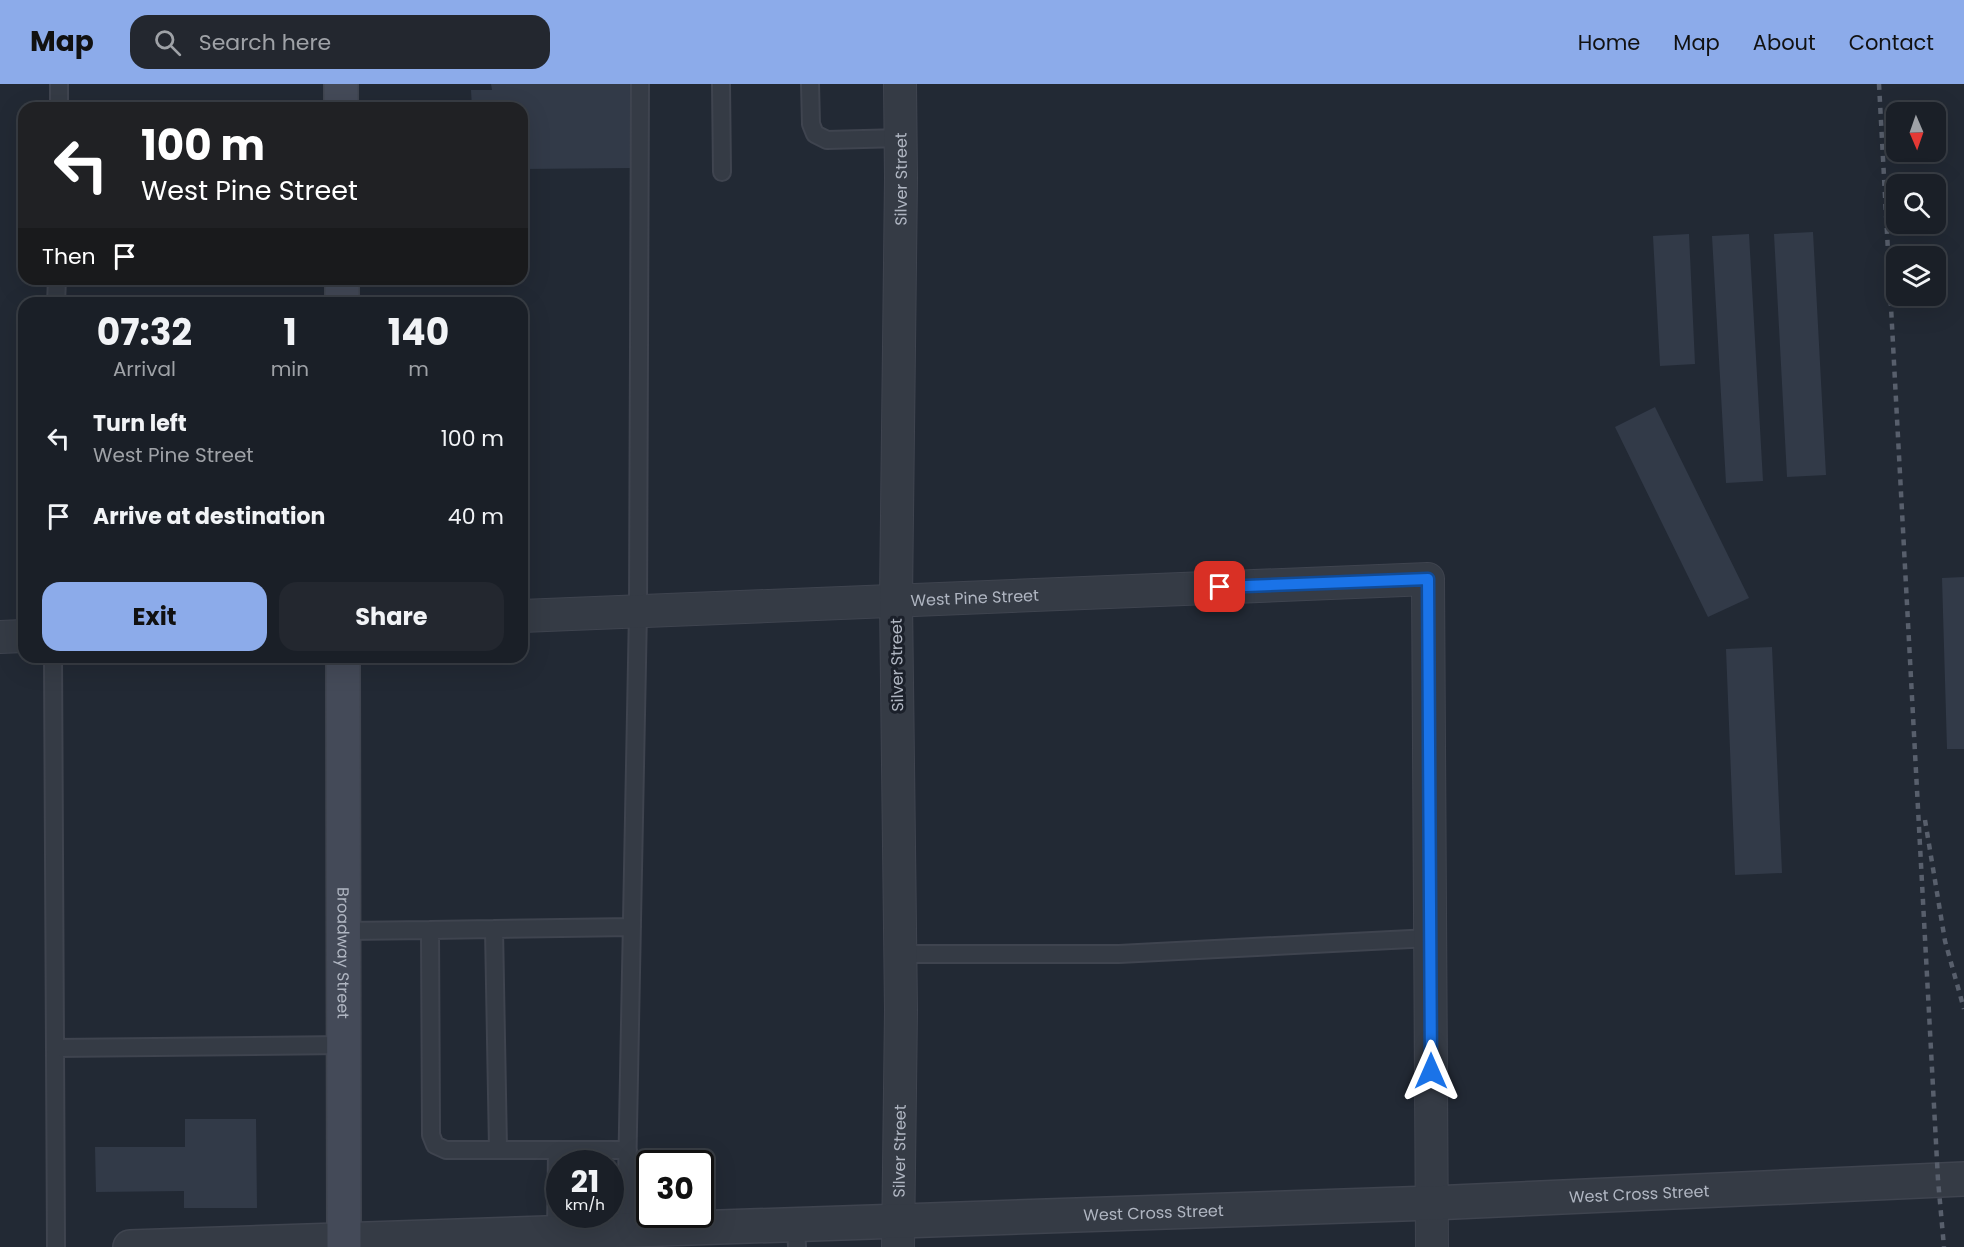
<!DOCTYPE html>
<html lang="en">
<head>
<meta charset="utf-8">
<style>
	body { margin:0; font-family:Poppins,sans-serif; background:#23272f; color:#f1f3f6; height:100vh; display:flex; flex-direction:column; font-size:22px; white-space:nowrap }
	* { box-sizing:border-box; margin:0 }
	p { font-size:20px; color:#9fa2a7 }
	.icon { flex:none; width:33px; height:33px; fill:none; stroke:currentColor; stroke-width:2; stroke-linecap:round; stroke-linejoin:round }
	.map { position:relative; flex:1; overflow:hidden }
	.side { position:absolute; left:18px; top:213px; width:510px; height:366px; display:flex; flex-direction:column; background:#1a1f27; border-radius:18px; box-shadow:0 6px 24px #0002,0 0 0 2px #383d44 }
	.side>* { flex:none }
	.top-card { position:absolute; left:18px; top:18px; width:510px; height:183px; border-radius:18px; box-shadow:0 6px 24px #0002,0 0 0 2px #383d44; background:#202124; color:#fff; overflow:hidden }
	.needle { width:39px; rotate:178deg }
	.buttons { position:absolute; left:1886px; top:18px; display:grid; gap:12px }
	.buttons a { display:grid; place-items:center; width:60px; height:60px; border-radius:12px; background:#1a1f27; box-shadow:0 6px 24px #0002,0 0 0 2px #383d44; font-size:30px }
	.speed { position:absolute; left:546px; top:1066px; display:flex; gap:12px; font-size:30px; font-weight:700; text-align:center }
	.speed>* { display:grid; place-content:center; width:78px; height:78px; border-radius:50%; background:#1a1f27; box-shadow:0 6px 24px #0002,0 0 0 2px #383d44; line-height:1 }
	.speed small { font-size:15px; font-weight:400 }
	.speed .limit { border:3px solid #111; border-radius:9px; background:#fff; color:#111 }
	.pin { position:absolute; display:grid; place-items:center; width:51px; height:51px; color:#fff; margin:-26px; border-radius:12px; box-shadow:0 3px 9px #0006 }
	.me { position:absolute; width:66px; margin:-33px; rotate:0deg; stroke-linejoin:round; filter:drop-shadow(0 0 4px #0008) }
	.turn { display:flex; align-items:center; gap:21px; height:126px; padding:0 24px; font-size:27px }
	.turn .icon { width:78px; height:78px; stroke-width:2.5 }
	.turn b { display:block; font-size:42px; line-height:51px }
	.then { display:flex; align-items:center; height:57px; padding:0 24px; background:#0003; gap:12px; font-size:22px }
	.eta { display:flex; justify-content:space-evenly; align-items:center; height:102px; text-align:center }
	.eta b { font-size:36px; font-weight:700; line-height:42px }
	.primary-button { display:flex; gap:12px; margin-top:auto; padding:12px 24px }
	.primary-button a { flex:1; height:69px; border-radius:18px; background:#8cabea; color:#111; font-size:24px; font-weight:700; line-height:69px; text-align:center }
	.primary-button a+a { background:#23272f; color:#f1f3f6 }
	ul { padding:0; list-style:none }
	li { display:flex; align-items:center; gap:18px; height:78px; padding:0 24px }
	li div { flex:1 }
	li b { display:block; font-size:22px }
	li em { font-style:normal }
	header { display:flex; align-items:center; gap:36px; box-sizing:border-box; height:84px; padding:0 30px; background:#8cabea; color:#111 }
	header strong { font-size:28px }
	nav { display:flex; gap:33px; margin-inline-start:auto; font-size:21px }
	.search { width:420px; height:54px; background:#23272f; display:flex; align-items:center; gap:15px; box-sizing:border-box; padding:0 21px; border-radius:18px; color:#9fa2a7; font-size:22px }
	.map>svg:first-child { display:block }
</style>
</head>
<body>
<header>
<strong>Map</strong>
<div class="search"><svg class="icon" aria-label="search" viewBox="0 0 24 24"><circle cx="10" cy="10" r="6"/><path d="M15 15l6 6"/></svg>Search here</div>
<nav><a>Home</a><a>Map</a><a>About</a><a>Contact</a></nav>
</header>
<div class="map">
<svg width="1964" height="1163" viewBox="0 0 1964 1163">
	<rect width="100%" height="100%" fill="#222934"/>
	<path fill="#323a48" d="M491,0H631L633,84L522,85V24H472L471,6H492Z
		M1813,148L1826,391L1787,393L1774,150Z
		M1689,150L1695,280L1660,282L1653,152Z
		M1749,150L1763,397L1726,399L1712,152Z
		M1655,323L1749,514L1708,533L1615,343Z
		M1964,493V665H1947L1942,494Z
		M1772,563L1782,789L1735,791L1726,565Z
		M185,1035H256L257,1124H184V1107L96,1108L95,1063H185Z"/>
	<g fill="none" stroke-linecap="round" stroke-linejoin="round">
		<defs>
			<path id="service" d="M721,0L722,88
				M810,0L811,40L815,50L827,56L901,54
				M59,24V0
				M56,219L57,195
				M53,573L56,1163
				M494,845L498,1065
				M344,847L430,846
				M900,870H1119L1430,854
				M55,964L344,961
				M628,1066H446L435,1061L431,1051L430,846L632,843
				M796,1142L797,1163
				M626,1147L638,527L640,0
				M556,1149L557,1066"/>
			<g id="minor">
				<path id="s1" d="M522,532L1428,495L1432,1163"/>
				<path d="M0,553L24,552"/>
				<path id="s2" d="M898,1163L901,926L896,516L901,94L900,0"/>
			</g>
			<g id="tertiary">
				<path id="s3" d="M130,1163L1432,1119L1964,1095"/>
			</g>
			<g id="secondary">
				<path d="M341,0V24"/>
				<path d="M342,195V219"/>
				<path id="s4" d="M343,573L344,1163"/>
			</g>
		</defs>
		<use href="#service" stroke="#3f444f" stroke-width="20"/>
		<use href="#minor" stroke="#3f444f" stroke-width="34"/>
		<use href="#tertiary" stroke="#3f444f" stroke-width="36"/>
		<use href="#secondary" stroke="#3f444f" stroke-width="36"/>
		<use href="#service" stroke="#353b45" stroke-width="16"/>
		<use href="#minor" stroke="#353b45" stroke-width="32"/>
		<use href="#tertiary" stroke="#353b45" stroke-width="33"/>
		<use href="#secondary" stroke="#444a58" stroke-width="33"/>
		<path stroke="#585f6c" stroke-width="4.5" stroke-dasharray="6 6" stroke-linecap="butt" d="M1879,0L1938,1096L1944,1163
			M1925,736L1945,857L1964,925"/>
	</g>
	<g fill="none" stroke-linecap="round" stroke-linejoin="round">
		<defs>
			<path id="route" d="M1220,503L1428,495L1431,987"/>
		</defs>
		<use href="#route" stroke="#114b97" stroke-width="15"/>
		<use href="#route" stroke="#1a73e8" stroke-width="10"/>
	</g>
	<g text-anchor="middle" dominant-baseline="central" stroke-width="6" stroke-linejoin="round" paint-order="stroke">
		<g font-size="16" fill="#b0b6c2" stroke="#1b202a">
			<text stroke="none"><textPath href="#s2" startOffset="1068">Silver Street</textPath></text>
			<text stroke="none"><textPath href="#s1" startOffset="453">West Pine Street</textPath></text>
			<text transform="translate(897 581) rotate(-91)">Silver Street</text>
			<text stroke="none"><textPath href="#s4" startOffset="296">Broadway Street</textPath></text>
			<text stroke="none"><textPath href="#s2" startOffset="96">Silver Street</textPath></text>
			<text stroke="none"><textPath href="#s3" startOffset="1510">West Cross Street</textPath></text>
			<text stroke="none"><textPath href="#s3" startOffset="1024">West Cross Street</textPath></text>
		</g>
	</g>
</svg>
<div class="buttons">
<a><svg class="needle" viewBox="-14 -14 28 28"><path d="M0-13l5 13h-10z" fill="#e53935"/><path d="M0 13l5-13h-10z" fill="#9fa2a7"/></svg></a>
<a><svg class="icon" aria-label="search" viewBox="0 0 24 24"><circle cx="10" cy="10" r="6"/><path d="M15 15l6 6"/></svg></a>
<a><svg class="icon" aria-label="layers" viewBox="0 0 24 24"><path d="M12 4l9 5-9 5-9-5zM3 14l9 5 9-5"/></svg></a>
</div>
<div class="speed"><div>21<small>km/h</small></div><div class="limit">30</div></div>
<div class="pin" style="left:1220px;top:503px;background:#d93025"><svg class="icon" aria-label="arrive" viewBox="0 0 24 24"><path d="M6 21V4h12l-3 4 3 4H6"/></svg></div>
<svg class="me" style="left:1431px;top:987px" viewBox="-20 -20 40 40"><path d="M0-17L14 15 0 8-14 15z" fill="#1a73e8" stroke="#fff" stroke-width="4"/></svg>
<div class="top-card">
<div class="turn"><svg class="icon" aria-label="left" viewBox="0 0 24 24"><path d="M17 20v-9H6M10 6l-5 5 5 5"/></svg><div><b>100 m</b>West Pine Street</div></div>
<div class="then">Then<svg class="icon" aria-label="arrive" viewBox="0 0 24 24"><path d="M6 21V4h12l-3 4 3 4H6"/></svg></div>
</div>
<section class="side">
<div class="eta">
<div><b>07:32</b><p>Arrival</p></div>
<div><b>1</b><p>min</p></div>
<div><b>140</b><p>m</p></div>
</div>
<ul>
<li><svg class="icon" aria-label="left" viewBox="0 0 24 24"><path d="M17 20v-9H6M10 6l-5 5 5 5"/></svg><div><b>Turn left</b><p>West Pine Street</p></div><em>100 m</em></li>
<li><svg class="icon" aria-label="arrive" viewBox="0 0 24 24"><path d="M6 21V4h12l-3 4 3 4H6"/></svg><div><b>Arrive at destination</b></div><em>40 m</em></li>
</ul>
<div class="primary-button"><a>Exit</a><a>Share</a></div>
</section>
</div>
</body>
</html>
